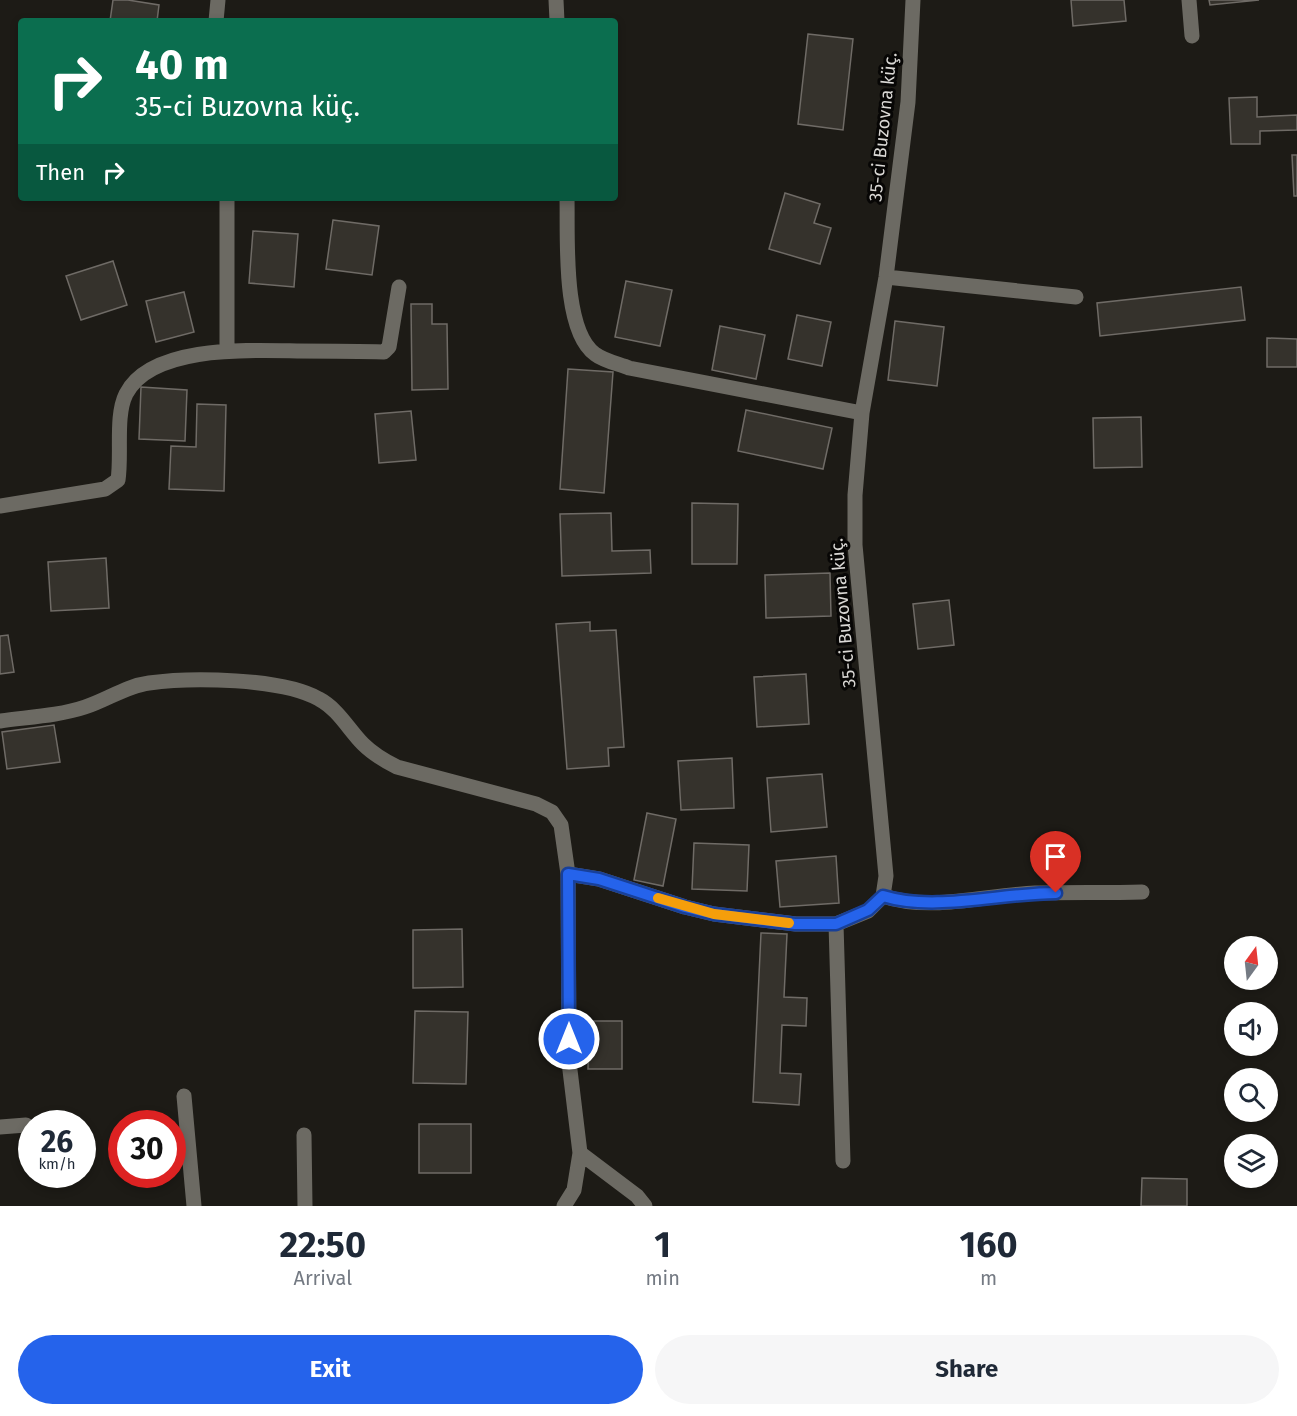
<!DOCTYPE html>
<html lang="en">
<head>
<meta charset="utf-8">
<style>
	body { margin:0; font-family:"Fira Sans",sans-serif; background:#f6f6f7; color:#1f2937; height:100vh; display:flex; flex-direction:column; font-size:22px; white-space:nowrap }
	* { box-sizing:border-box; margin:0 }
	p { font-size:20px; color:#747a83 }
	.icon { flex:none; width:33px; height:33px; fill:none; stroke:currentColor; stroke-width:2; stroke-linecap:round; stroke-linejoin:round }
	.map { position:relative; height:1206px; overflow:hidden }
	.panel { display:flex; flex-direction:column; background:#fff; flex:1 }
	.panel>* { flex:none }
	.guide { position:absolute; left:18px; top:18px; width:600px; height:183px; border-radius:6px; box-shadow:0 3px 9px #0003; background:#0b6e4f; color:#fff; overflow:hidden }
	.needle { width:39px; rotate:15deg }
	.buttons { position:absolute; left:1224px; top:936px; display:grid; gap:12px }
	.buttons a { display:grid; place-items:center; width:54px; height:54px; border-radius:50%; background:#fff; box-shadow:0 3px 9px #0003; font-size:30px }
	.speed { position:absolute; left:18px; top:1110px; display:flex; gap:12px; font-size:30px; font-weight:700; text-align:center }
	.speed>* { display:grid; place-content:center; width:78px; height:78px; border-radius:50%; background:#fff; box-shadow:0 3px 9px #0003; line-height:1 }
	.speed small { font-size:15px; font-weight:400 }
	.speed .limit { border:9px solid #d22; background:#fff; color:#111 }
	.pin { position:absolute; display:grid; place-items:center; width:51px; height:51px; color:#fff; margin:-62px -26px; border-radius:50% 50% 50% 0; rotate:-45deg; box-shadow:0 0 6px #0007 }
	.pin .icon { rotate:45deg }
	.me { position:absolute; width:66px; margin:-33px; rotate:0deg; stroke-linejoin:round; filter:drop-shadow(0 0 4px #0008) }
	.turn { display:flex; align-items:center; gap:21px; height:126px; padding:0 18px; font-size:27px }
	.turn .icon { width:78px; height:78px; stroke-width:2.5 }
	.turn b { display:block; font-size:42px; line-height:51px }
	.then { display:flex; align-items:center; height:57px; padding:0 18px; background:#0003; gap:12px; font-size:22px }
	.eta { display:flex; justify-content:space-evenly; align-items:center; height:102px; text-align:center }
	.eta b { font-size:36px; font-weight:700; line-height:42px }
	.primary-button { display:flex; gap:12px; margin-top:auto; padding:12px 18px }
	.primary-button a { flex:1; height:69px; border-radius:36px; background:#2563eb; color:#fff; font-size:24px; font-weight:700; line-height:69px; text-align:center }
	.primary-button a+a { background:#f6f6f7; color:#1f2937 }
	.map>svg:first-child { display:block }
</style>
</head>
<body>
<div class="map">
<svg width="1297" height="1206" viewBox="0 0 1297 1206">
	<rect width="100%" height="100%" fill="#1d1b16"/>
	<path fill="#35322c" stroke="#6f6b66" stroke-width="1.5" d="M113,0H128L159,5L157,21H110Z
		M1071,0H1124L1126,21L1073,26Z
		M1209,0H1259L1210,5Z
		M808,34L853,39L843,130L798,124Z
		M1257,97V117L1297,115V130L1260,131V144H1231L1229,98Z
		M1292,155H1297V196H1294Z
		M785,193L820,204L814,223L831,228L820,264L769,249Z
		M333,220L379,226L372,275L326,269Z
		M253,231L298,234L294,287L249,283Z
		M113,261L127,305L81,320L66,276Z
		M626,281L672,290L660,346L615,337Z
		M1241,287L1245,320L1100,336L1097,303Z
		M184,292L194,332L156,342L146,301Z
		M411,304H432V324H447L448,389L412,390Z
		M797,315L831,322L822,366L788,359Z
		M895,321L944,327L937,386L888,380Z
		M720,326L765,335L756,379L712,370Z
		M1267,338L1297,339V367H1267Z
		M568,369L613,372L604,493L560,489Z
		M141,387L187,390L185,441L139,439Z
		M197,404L226,405L224,491L169,489L171,446L196,447Z
		M746,410L832,428L823,469L738,451Z
		M411,411L416,460L379,463L375,414Z
		M1141,417L1142,467L1094,468L1093,418Z
		M692,503L738,504L737,564H692Z
		M611,513L612,551L650,550L651,573L562,576L560,514Z
		M106,558L109,608L51,611L48,562Z
		M830,573L831,616L766,618L765,575Z
		M949,600L954,645L918,649L913,604Z
		M590,622V631L616,630L624,747L608,748L609,766L567,769L556,624Z
		M8,635L14,672L0,674V636Z
		M806,674L809,724L757,727L754,677Z
		M54,725L60,762L7,769L2,732Z
		M732,758L734,808L681,810L678,761Z
		M822,774L827,827L771,832L767,778Z
		M647,813L676,819L663,886L634,880Z
		M694,843L749,845L747,891L692,889Z
		M836,856L839,903L780,907L776,861Z
		M462,929L463,987L413,988V930Z
		M761,933L787,934L784,997L807,998L806,1026L782,1025L780,1073L801,1074L799,1105L753,1102Z
		M415,1011L468,1012L466,1084L413,1083Z
		M589,1021H622V1069H588Z
		M419,1124H471V1173H419Z
		M1142,1178L1187,1179V1206H1141Z"/>
	<g fill="none" stroke-linecap="round" stroke-linejoin="round">
		<path stroke="#6c6a63" stroke-width="15" d="M556,0L557,21
			M1189,0L1192,36
			M216,21L218,0
			M567,198C568,236 562,330 595,354C604,361 619,364 629,368L862,413
			M886,277L1076,297
			M227,350V198
			M0,506L105,489L118,480C122,454 115,416 126,394C151,345 250,350 297,351C326,351 355,351 384,352L389,347L399,287
			M0,721C28,717 58,716 85,707C107,700 126,686 149,683C191,677 282,678 319,699C338,709 349,730 363,744C373,754 385,761 397,767L536,804L552,812L561,825L568,874L569,1062L580,1153L637,1196L645,1206
			M568,874L599,879L685,907L714,914L796,924H836L868,911L883,896L886,876L855,545V495L862,413L886,277L908,102L913,0
			M883,896C932,912 985,895 1035,893C1071,892 1106,893 1142,892
			M836,924L843,1161
			M184,1096L194,1206
			M0,1127L26,1125
			M304,1135L305,1206
			M564,1206L574,1190L580,1153"/>
	</g>
	<g fill="none" stroke-linecap="round" stroke-linejoin="round">
		<defs>
			<path id="route" d="M569,1039L568,874L599,879L685,907L714,914L795,924H836L868,910L883,896C934,912 1001,893 1056,893"/>
		</defs>
		<use href="#route" stroke="#184099" stroke-width="15"/>
		<use href="#route" stroke="#2563eb" stroke-width="10"/>
		<path stroke="#f59e0b" stroke-width="10" d="M658,898L714,914L789,923"/>
	</g>
	<g text-anchor="middle" dominant-baseline="central" stroke-width="6" stroke-linejoin="round" paint-order="stroke">
		<g font-size="18" fill="#dad8d5" stroke="#070605">
			<text transform="translate(883 127) rotate(-84)">35-ci Buzovna küç.</text>
			<text transform="translate(843 613) rotate(-95)">35-ci Buzovna küç.</text>
		</g>
	</g>
</svg>
<div class="buttons">
<a><svg class="needle" viewBox="-14 -14 28 28"><path d="M0-13l5 13h-10z" fill="#e53935"/><path d="M0 13l5-13h-10z" fill="#747a83"/></svg></a>
<a><svg class="icon" aria-label="sound" viewBox="0 0 24 24"><path d="M4 9h4l5-4v14l-5-4H4zM17 9q2 3 0 6"/></svg></a>
<a><svg class="icon" aria-label="search" viewBox="0 0 24 24"><circle cx="10" cy="10" r="6"/><path d="M15 15l6 6"/></svg></a>
<a><svg class="icon" aria-label="layers" viewBox="0 0 24 24"><path d="M12 4l9 5-9 5-9-5zM3 14l9 5 9-5"/></svg></a>
</div>
<div class="speed"><div>26<small>km/h</small></div><div class="limit">30</div></div>
<div class="pin" style="left:1056px;top:893px;background:#d93025"><svg class="icon" aria-label="arrive" viewBox="0 0 24 24"><path d="M6 21V4h12l-3 4 3 4H6"/></svg></div>
<svg class="me" style="left:569px;top:1039px" viewBox="-20 -20 40 40"><circle r="17" fill="#2563eb" stroke="#fff" stroke-width="3"/><path d="M0-11L8 9 0 5-8 9z" fill="#fff"/></svg>
<div class="guide">
<div class="turn"><svg class="icon" aria-label="right" viewBox="0 0 24 24"><path d="M7 20v-9h11M14 6l5 5-5 5"/></svg><div><b>40 m</b>35-ci Buzovna küç.</div></div>
<div class="then">Then<svg class="icon" aria-label="right" viewBox="0 0 24 24"><path d="M7 20v-9h11M14 6l5 5-5 5"/></svg></div>
</div>
</div>
<section class="panel">
<div class="eta">
<div><b>22:50</b><p>Arrival</p></div>
<div><b>1</b><p>min</p></div>
<div><b>160</b><p>m</p></div>
</div>
<div class="primary-button"><a>Exit</a><a>Share</a></div>
</section>
</body>
</html>
